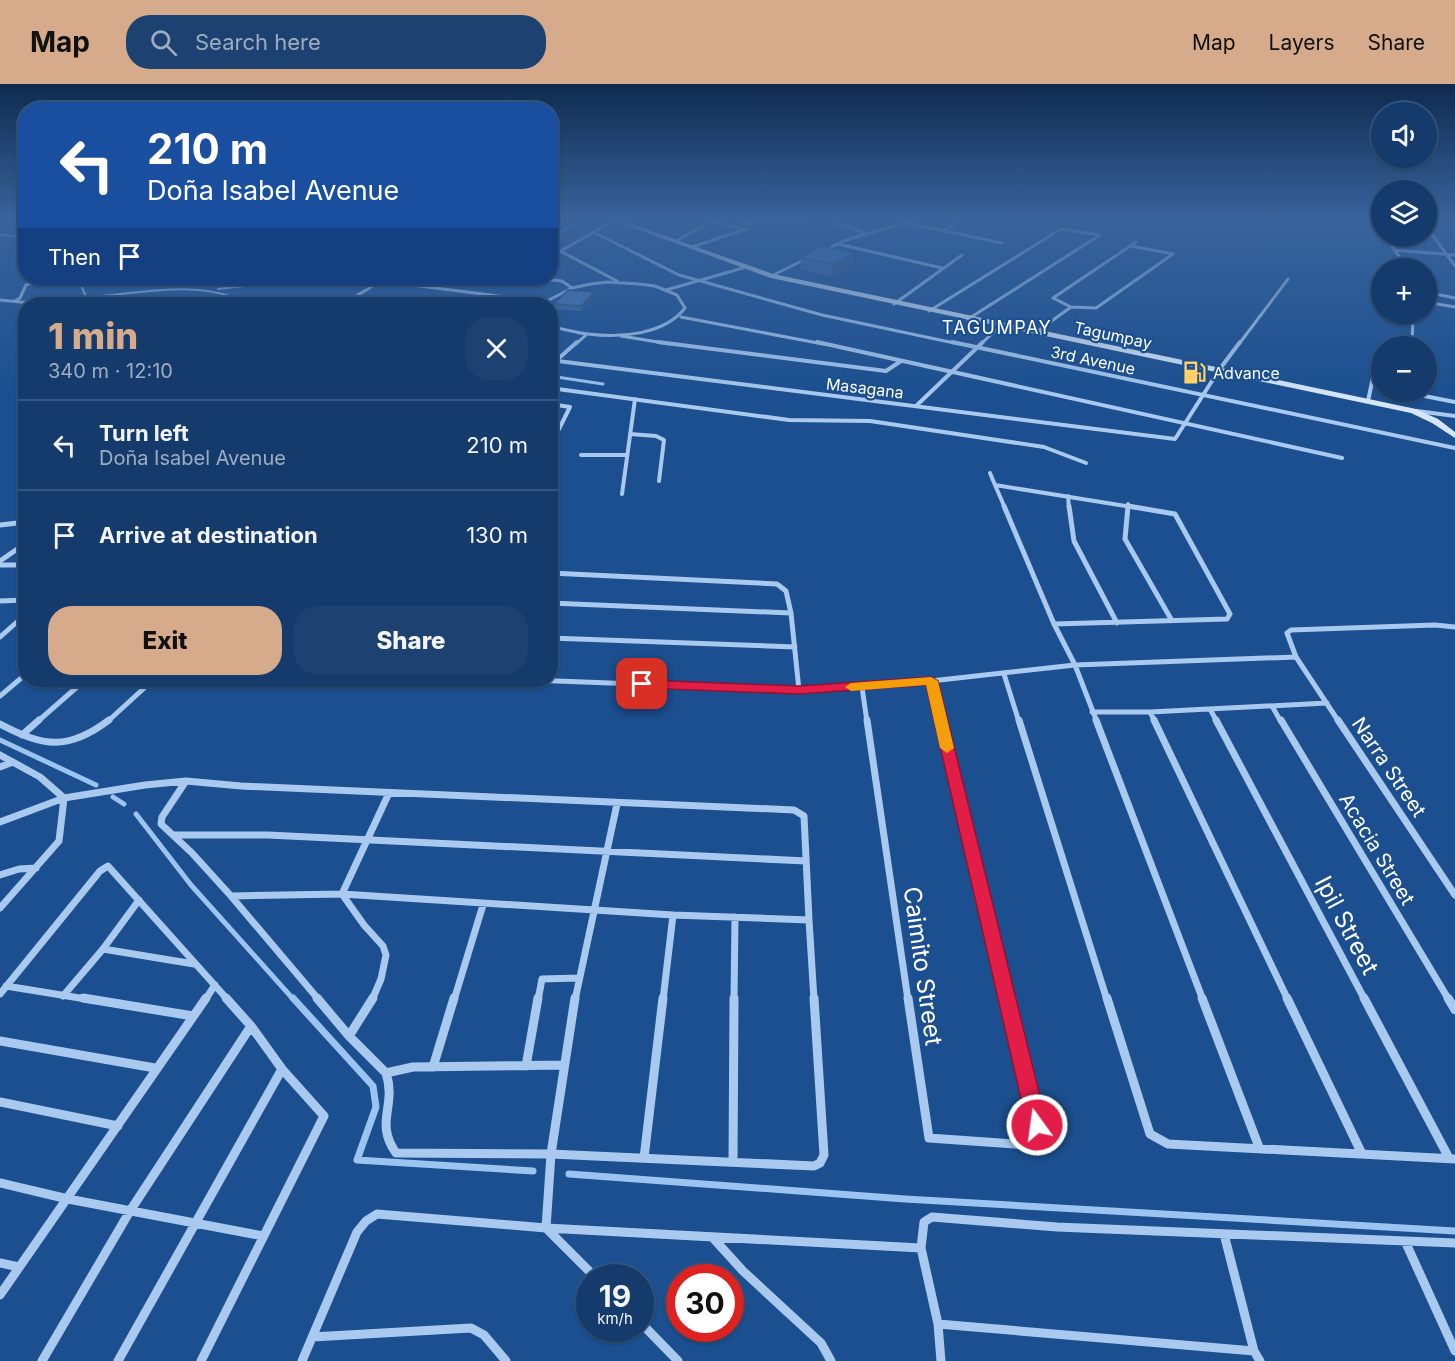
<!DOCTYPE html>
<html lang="en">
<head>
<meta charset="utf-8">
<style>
	body { margin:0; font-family:Inter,sans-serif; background:#1d4271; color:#f1f3f6; height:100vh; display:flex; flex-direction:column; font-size:22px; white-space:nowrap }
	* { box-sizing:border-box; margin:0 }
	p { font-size:20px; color:#9dadc1 }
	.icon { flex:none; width:33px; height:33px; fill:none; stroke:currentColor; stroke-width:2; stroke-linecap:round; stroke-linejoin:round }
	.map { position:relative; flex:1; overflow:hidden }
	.details { position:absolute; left:18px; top:213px; width:540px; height:390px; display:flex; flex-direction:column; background:#143b6b; border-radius:24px; box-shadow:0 2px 4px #0004,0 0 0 2px #33557e }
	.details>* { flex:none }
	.guide { position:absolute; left:18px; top:18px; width:540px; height:183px; border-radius:24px; box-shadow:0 2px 4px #0004,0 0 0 2px #33557e; background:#1a4fa0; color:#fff; overflow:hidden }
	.controls { position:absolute; left:1371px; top:18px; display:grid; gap:12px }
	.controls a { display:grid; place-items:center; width:66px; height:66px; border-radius:50%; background:#143b6b; box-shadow:0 2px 4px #0004,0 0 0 2px #33557e; font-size:30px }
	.speed { position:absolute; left:576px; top:1180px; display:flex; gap:12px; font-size:30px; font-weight:700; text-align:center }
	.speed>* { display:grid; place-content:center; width:78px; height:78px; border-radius:50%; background:#143b6b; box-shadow:0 2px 4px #0004,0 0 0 2px #33557e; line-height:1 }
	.speed small { font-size:15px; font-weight:400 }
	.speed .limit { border:9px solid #d22; background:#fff; color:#111 }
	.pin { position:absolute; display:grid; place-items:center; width:51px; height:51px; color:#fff; margin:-26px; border-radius:12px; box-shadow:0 3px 9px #0006 }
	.me { position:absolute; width:66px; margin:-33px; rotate:346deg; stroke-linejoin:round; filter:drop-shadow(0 0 4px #0008) }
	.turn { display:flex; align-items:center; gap:21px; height:126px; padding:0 30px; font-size:27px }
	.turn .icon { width:78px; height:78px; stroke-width:2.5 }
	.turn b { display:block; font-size:42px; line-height:51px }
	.then { display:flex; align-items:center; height:57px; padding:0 30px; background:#0003; gap:12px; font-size:22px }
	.round { display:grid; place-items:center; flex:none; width:63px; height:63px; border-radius:24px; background:#1d4271 }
	.headline { display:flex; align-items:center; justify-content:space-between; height:102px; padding:0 30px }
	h1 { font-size:36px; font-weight:800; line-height:45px; color:#d6ab8b }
	.button { display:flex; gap:12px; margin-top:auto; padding:12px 30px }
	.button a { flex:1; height:69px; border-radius:24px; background:#d6ab8b; color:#111; font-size:24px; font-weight:800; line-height:69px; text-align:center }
	.button a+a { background:#1d4271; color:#f1f3f6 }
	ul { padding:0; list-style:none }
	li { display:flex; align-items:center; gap:18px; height:90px; padding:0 30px; border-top:2px solid #33557e }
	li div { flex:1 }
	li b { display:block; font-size:22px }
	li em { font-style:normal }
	header { display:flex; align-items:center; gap:36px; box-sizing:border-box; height:84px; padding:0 30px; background:#d6ab8b; color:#111 }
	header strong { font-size:28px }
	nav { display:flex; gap:33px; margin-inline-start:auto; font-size:21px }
	.search { width:420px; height:54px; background:#1d4271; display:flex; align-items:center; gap:15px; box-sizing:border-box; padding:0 21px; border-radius:24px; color:#9dadc1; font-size:22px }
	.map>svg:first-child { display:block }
</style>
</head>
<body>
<header>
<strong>Map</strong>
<div class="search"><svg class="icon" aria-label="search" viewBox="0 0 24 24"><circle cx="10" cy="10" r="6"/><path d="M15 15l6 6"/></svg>Search here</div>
<nav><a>Map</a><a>Layers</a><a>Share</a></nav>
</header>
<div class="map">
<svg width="1455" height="1277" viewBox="0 0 1455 1277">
	<rect width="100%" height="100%" fill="#1b4f8f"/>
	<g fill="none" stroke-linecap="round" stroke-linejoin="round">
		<path stroke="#9cc4f0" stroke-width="2" d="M728,133C761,136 794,144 826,133
			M0,151L26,153
			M550,155L585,133
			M81,194L79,196L86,213C138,211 200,193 248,220
			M218,205L319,194"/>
		<path stroke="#9cc4f0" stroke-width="3" d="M550,292L603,300"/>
		<path stroke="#9cc4f0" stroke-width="5" d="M0,656L96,701
			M113,713L124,720
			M136,730L191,801L294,916"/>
		<path stroke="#9cc4f0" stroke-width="7" d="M293,914L373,1002L376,1023L357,1076L533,1087
			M569,1090L905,1115L1455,1147"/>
		<path stroke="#a9c9ee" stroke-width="3" d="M718,133L756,140
			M938,133L960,137
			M1375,133L1382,144
			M710,137L744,145
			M906,139L1002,159
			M833,140L850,142L865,150
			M1426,142L1455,182
			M943,147L968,133
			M595,149L679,191L822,231L959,260
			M1386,152L1406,184
			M676,157L718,133
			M1136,158L1053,214L1071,223L1096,224L1173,170
			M838,160L942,184
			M1131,162L1173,170
			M692,163L746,145
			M1394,166L1455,171
			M823,167L846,156L924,133
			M562,168L617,197
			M550,173L615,136
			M771,192L808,174
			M533,194L562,197L572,204
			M320,200L365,195L545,218L572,204L591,200L608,198L639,200L655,202L677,211L685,224C664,251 620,254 588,250C575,249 563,244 550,243
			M666,206L743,184
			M1426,208L1455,214
			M0,216L41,220
			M15,217L20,214L26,201L43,194
			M1426,218L1455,223
			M343,220L381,197
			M894,220L962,171
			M929,227L1061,145L1100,151
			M1396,230L1413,233L1412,260
			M681,233L823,260
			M968,235L1100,151
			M1035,249L1071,223
			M621,252L670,260
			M576,260L587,250
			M981,260L1000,242
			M1239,260L1288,195"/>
		<path stroke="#a9c9ee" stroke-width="4" d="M658,258L886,287L901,277
			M817,258L1342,374
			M952,258L1455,364
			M1412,262V258
			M550,276L1175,355L1219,286L1240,258
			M550,282L577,258
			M550,304L789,336L870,337L1044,363L1086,379
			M1404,308L1455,318
			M1368,317L1376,279
			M550,320L570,323L550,363
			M916,322L983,258
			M1417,327L1455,332
			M630,350L656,352L664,356L659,397
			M581,371H625
			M990,389L995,401
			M622,410L635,315
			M1068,412L1069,424
			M1005,424L995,401L1138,424
			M1128,424V420"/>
		<path stroke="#a9c9ee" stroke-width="5" d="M1004,422L1054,540
			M1069,422L1074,457L1117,539
			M1128,422L1125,455L1171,535
			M0,441L26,438
			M0,477L26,459
			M0,481H26
			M550,489L777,500L786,507L791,529L799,606
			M0,517L26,516
			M550,519L791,529
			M1054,540L1075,581L1097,638
			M1054,540L1227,535L1230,530L1175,430L1128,422
			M0,553L26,530
			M550,554L795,563
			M1296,573L1339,638
			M1004,590L1019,638
			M530,596L799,606L931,597L1075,581L1296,573L1287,549L1291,546L1435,541L1455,543
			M931,597L941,638
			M862,603L867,638
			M0,612L26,590
			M1272,622L1281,638
			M1210,625L1217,638
			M1092,628H1150L1327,619
			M1150,628L1155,638
			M37,638L85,596
			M107,638L153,596"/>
		<path stroke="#a9c9ee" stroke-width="7" d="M867,636L908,916
			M940,636L1007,916
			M1019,636L1107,916
			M1096,636L1203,916
			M1154,636L1288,916
			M1216,636L1365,916
			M1281,636L1449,916
			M1338,636L1455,811
			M0,640C44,663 68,667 109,636
			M22,651L39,636
			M0,671L40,693L64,714
			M0,683L13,678
			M186,697L162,733L161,740L192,769L231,812L319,916
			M0,738L64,714L145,701L186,697L241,702L794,726L804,732L809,836
			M174,751H268L806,777
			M0,791L19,785L36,784
			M231,812L342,810L389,709
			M0,824L59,757L64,714
			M673,831L809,836L814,916
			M103,865L194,880
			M6,902L92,916
			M0,910L100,787L108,782L228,916
			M63,912L103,865L139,816
			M205,916L215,901
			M372,916L381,895L386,871L383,862L364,841L342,810L673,831L663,916
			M454,916L483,821
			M538,916L542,895L578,894
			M575,916L617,720
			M734,916L735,833"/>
		<path stroke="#a9c9ee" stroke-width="9" d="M83,914L193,932
			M317,914L349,952
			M373,914L349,952L386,989
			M575,914L551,1070L546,1144L596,1194
			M908,914L929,1054L1042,1062L1007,914
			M1107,914L1150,1050L1168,1060L1455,1075
			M1202,914L1259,1063
			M1287,914L1362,1070
			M1364,914L1449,1074
			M1448,914L1455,926
			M0,957L155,984
			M564,981L413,983L386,989C397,1022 374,1038 396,1069L551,1070L814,1082L820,1079L824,1071L814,914
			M526,982L538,914
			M433,983L454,914
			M0,1018L118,1042
			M644,1074L663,914
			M733,1078L734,914
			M0,1099L68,1115L263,1152
			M1224,1150L1254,1267L1260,1277
			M713,1154L743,1187L821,1259L831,1277
			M1405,1157L1455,1267
			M0,1179L19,1183
			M0,1211L206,914
			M640,1238L678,1277
			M938,1240L1254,1267
			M312,1253L471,1244L484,1251L506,1277
			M42,1277L130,1127L251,942
			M118,1277L282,985
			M201,1277L324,1032L282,985L251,942L226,914
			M302,1277L357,1148L366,1137L377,1130L546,1144L921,1164
			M941,1277L938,1240L921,1164L924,1138L932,1133L1057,1143L1455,1159"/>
		<path fill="#d6e6fa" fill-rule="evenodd" d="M604,133H612L773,190L1416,325L1438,335L1455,348V354L1432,339L1411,329L771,194Z"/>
	</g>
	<path fill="#3a679d" d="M853,169L852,182L831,193L800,185L801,173Z
		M595,213L582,227L555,225L554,220Z"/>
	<path fill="#305480" d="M853,169L852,182L831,193L832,180Z
		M594,208L595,213L582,227L581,222Z"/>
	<path fill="#4478b7" stroke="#305480" stroke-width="1.5" d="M822,162L853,169L832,180L801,173Z
		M568,206L594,208L581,222L554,220Z"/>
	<linearGradient id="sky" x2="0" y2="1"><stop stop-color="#0f2b4f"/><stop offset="0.43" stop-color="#39639b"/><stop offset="1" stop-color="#39639b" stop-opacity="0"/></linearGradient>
	<rect width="1455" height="312" fill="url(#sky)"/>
	<path fill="#e11d48" stroke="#92132f" stroke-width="1.5" d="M931,593L938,597L1047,1041L1044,1047L1037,1050L1030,1047L1027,1041L926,601L799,610L642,604L636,600L642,596L799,602Z"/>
	<path fill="#f59e0b" d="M931,593L938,597L954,664L947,669L940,664L926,601L851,607L845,603L851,599Z"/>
	<defs>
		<symbol id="fuel-bare" viewBox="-9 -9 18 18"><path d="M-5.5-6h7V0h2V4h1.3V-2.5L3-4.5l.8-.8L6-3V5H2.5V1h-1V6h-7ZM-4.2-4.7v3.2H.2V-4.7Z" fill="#ffd166" stroke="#1b4f8f" stroke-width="2.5" paint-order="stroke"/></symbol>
	</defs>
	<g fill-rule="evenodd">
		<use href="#fuel-bare" x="1178" y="272" width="33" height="33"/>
	</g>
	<g text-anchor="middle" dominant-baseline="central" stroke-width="4.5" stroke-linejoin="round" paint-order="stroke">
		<g font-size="16" fill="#fff" stroke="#1b4f8f">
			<text transform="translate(1113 251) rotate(12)">Tagumpay</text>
			<text transform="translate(1093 276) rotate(12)">3rd Avenue</text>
			<text transform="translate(865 304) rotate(7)">Masagana</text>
		</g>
		<g font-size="16" fill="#fff" stroke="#1b4f8f" text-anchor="start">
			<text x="1213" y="289">Advance</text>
		</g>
		<g font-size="18" letter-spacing="1.5" fill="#fff" stroke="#1b4f8f">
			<text x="997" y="243">TAGUMPAY</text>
		</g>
		<g font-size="20" fill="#fff" stroke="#1b4f8f">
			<text transform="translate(1389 683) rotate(56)">Narra Street</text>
			<text transform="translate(1377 765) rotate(59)">Acacia Street</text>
		</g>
		<g font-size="24" fill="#fff" stroke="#1b4f8f">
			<text transform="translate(1347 841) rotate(62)">Ipil Street</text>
			<text transform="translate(923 882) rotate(82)">Caimito Street</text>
		</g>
	</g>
</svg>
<div class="controls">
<a><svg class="icon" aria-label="sound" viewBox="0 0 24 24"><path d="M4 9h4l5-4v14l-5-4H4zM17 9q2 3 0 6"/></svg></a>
<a><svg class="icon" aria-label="layers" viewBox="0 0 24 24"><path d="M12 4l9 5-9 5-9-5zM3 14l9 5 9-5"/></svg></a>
<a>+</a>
<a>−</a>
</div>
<div class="speed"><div>19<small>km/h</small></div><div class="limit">30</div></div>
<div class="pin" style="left:642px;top:600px;background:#d93025"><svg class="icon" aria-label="arrive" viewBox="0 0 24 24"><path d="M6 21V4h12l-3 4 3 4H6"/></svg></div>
<svg class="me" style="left:1037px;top:1041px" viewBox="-20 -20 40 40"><circle r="17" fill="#e11d48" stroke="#fff" stroke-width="3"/><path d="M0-11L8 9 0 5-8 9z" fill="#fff"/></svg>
<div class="guide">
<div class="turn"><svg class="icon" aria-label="left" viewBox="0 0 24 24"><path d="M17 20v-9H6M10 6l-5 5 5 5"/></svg><div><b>210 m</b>Doña Isabel Avenue</div></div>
<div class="then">Then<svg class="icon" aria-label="arrive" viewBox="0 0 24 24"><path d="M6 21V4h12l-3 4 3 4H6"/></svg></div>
</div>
<section class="details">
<div class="headline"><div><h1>1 min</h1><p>340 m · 12:10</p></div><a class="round"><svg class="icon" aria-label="close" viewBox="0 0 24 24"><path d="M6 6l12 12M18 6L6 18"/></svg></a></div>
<ul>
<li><svg class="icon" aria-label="left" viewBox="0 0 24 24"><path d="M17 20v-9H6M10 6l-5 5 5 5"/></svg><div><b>Turn left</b><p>Doña Isabel Avenue</p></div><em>210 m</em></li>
<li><svg class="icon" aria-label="arrive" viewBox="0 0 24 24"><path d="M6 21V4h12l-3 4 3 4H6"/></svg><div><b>Arrive at destination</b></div><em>130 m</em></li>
</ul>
<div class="button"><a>Exit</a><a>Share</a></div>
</section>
</div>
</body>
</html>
